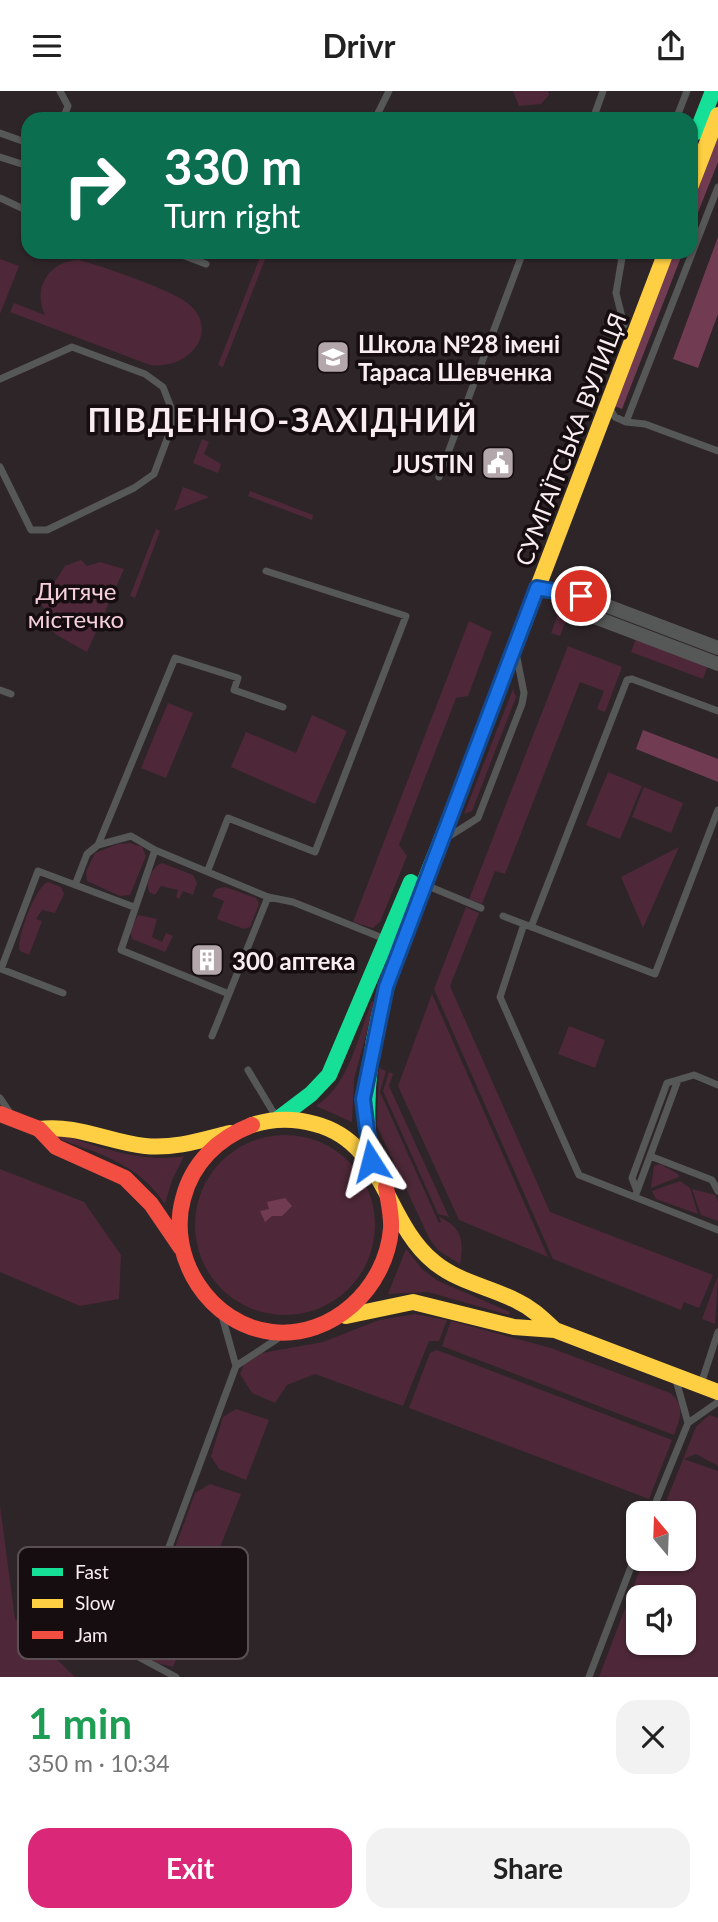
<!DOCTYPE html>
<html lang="en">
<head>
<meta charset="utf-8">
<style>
	body { margin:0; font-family:Lato,sans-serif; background:#f2f2f2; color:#222; height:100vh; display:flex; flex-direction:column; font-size:26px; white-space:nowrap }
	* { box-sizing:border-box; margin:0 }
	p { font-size:23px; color:#767676 }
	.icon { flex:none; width:38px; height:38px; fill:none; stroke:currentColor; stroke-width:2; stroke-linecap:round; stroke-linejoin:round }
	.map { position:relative; height:1586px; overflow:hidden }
	.panel { display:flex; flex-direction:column; background:#fff; flex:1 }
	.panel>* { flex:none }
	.guide { position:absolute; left:21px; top:21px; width:677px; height:147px; border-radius:21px; box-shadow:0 2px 5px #0004; background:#0b6e4f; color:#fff; overflow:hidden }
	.needle { width:46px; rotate:341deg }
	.buttons { position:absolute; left:626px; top:1410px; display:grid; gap:14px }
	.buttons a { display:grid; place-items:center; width:70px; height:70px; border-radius:14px; background:#fff; box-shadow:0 2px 5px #0004; font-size:35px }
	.pin { position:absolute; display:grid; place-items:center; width:60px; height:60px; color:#fff; margin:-30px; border:4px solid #fff; border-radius:50%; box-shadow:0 2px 7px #0007 }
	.me { position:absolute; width:77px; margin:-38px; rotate:351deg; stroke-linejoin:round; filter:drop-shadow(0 0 5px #0008) }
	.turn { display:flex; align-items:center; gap:24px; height:147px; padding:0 28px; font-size:32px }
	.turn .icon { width:91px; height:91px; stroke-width:2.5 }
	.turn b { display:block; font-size:49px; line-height:60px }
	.round { display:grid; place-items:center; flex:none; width:74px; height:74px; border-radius:21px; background:#f2f2f2 }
	.overview { display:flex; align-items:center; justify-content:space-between; height:119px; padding:0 28px }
	h1 { font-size:42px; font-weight:700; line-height:52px; color:#1e9e55 }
	.button { display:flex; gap:14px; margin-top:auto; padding:14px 28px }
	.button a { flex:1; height:80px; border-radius:21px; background:#db2777; color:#fff; font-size:28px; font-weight:700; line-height:80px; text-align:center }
	.button a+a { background:#f2f2f2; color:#222 }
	header { display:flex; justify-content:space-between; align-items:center; height:91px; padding:0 28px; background:#fff; font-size:32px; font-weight:700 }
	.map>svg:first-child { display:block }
</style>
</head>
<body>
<header><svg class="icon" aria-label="menu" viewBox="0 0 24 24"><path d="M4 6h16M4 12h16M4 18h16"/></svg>Drivr<svg class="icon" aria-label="share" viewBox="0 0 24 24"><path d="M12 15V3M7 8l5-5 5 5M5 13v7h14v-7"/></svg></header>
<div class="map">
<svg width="718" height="1586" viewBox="0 0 718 1586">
	<rect width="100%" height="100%" fill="#2e2528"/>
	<path fill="#4e2838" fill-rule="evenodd" d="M513,0H548L549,4L541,13L519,15Z
		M262,161L267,163L223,276L218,274Z
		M0,168L19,175L0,223Z
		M79,169C99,174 171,199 186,211C221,236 193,279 150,274L10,221L14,212L45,224C32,197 49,170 79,169Z
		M202,348L209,351L204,363L221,373L218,382L193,372Z
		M183,396L209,406L174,420Z
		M250,400L313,424L312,429L248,405Z
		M156,438L160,440L135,507L130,505Z
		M81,469L87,475L100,471L124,478L87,561L55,543L41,512L65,475Z
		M565,504L574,508L560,545L551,542Z
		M469,530L492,541L468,605L456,607L399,754L407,765L380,831L373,837L353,831Z
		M641,548L708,574L703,588L631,561L635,550Z
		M568,555L622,576L605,621L597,618L604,600L580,591L505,783L495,780L482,813L469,808Z
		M513,598L516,606L472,720L464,723Z
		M168,612L193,622L166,687L141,677Z
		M312,624L347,640L315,713L231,676L246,641L296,662Z
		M608,681L642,695L620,748L586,734Z
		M644,696L683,712L671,742L632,726Z
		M130,752L142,756L146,765L130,804L120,805L87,790L86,781L95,762L118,753Z
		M679,756L643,837L621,786Z
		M162,772L193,784L197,792L193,804L183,800L179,808L176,806L178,799L161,795L155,804L149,801C145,792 152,775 162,772Z
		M48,791L61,796L64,803L55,822L42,819L36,828L42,830L29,864L20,860C15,849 36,794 48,791Z
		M225,796L256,807L259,813L250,836L244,838L217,828L224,810L212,805L216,798Z
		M466,816L479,822L450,895L550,1121L713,1184L699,1217L684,1211L681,1219L553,1168L434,898Z
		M138,824L157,828L152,846L162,851L166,842L173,845L165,861L132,848L130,840Z
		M432,903L548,1166L459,1129L398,995Z
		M372,910L375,911L354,988L352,1031L316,1015C349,994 358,945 372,910Z
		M569,935L605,949L595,977L558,963Z
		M379,977L386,980L380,1001L439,1132L441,1131L439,1126C462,1136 464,1150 460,1173L438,1159L429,1147L377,1035Z
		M389,981L393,983L389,995L449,1126L438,1123L383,1000Z
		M56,1042C98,1055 140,1073 184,1065L172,1089L165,1113C137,1071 99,1063 54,1046Z
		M195 1134a90 90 0 1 1 180 0a90 90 0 1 1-180 0Z
		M660,1073L678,1083L679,1086L651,1097L654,1075Z
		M0,1078L84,1111L121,1164L119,1208L80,1215L0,1181Z
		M680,1090L690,1097L698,1123L656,1108L652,1100Z
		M692,1098L715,1104L718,1110V1130L701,1124Z
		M406,1158L422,1178L438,1190L510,1221L509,1224L428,1201L388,1203Z
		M718,1185L715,1233L702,1228Z
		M415,1223L447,1229L439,1250H429L403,1315L315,1283L287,1294L275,1312L252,1302L240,1283L244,1274L262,1262L323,1251L379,1229Z
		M451,1230L551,1257L670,1302C686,1314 680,1328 674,1344L442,1255Z
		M437,1259L672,1349L649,1408L409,1317L430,1262Z
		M236,1318L269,1329L246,1389L219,1378L211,1365L223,1326Z
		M709,1324L718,1327V1375L696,1363L684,1368L718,1380V1586H599L644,1468H684V1423H661L696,1336ZM639,1507H684V1552H639Z
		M210,1393L241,1403L173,1576L154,1571L145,1562L142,1548L195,1402Z
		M0,1415L15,1528L75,1586H0Z"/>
	<path fill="#713c52" d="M718,40V71L691,139V109Z
		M718,146V223L698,277L673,268Z
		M671,161H683L622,318L612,314Z
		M643,639L718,668V691L636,658Z
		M285,1107L292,1115L282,1125H272L265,1131L260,1120L269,1118L267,1111Z"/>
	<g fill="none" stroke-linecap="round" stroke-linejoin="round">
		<path stroke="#565757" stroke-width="7" d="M60,0L68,15L63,28
			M375,28L389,0
			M593,28L603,0
			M676,28L687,0
			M0,42L28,52
			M0,66L28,75
			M0,107L28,120
			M174,161L206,173
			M603,161L621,166
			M623,161L616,202L624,234
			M0,288L72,256L145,283L163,296L175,327L154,383L134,397L47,439H31L0,376
			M610,318L615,326L626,331L645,333L718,360
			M626,331L718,96
			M439,386L523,161
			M542,498L581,505
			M0,599L11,603
			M448,746L478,727L522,613L524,602L517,567
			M98,754L131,745L155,759L268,806L293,811L385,848
			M155,759L121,859L229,903
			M208,779L228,727L315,761L406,525L266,480
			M75,794L87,763L98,754L175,567L238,587L234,599L283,616
			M428,795L481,817
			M503,825L655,883L718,719
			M524,833L500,906L579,1084L718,1139
			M531,836L627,589L632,588L718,620
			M63,902L1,878L38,780L134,816
			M212,945L268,806
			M248,979L275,1024
			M0,1007L10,1022
			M650,1065L712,1089L718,1100
			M637,1100L632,1087L667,992L694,984L718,994
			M636,1103L678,989
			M222,1225L236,1275
			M676,1289L688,1332
			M702,1290L718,1241
			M651,1423L688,1332L718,1311
			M176,1586L133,1563L132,1556L236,1275L277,1248
			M589,1586L639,1455"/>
		<path stroke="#565757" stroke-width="14" d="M581,505L718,557
			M576,519L718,573"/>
		<path stroke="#16e098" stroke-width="16" d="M697,41L713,0
			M278,1028L311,1003L329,984L411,791
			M371,1070C352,948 407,838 450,726"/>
		<path stroke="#ffcf43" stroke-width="16" d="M691,94L718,24
			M450,726L666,161
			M252,1034C274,1027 293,1027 315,1033C385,1051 384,1130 434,1171C458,1191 490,1196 517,1210C532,1217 543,1228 555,1239
			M39,1038C77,1033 108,1051 145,1055C174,1058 202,1049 230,1042
			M346,1225L413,1211L514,1236L555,1239L718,1301"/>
		<path stroke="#f24e42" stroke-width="16" d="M0,1023L39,1038L56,1056L125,1087L151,1113L181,1157
			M252,1034C218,1047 192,1072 183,1108C167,1167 210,1234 272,1241C332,1248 386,1197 391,1138C392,1125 388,1109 386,1096"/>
	</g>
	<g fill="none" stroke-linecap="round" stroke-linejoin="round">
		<defs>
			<path id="route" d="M371,1070L363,1008L386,896L537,497L581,505"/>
		</defs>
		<use href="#route" stroke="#114b97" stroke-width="18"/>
		<use href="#route" stroke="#1a73e8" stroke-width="12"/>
	</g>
	<defs>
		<symbol id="school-square" viewBox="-11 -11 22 22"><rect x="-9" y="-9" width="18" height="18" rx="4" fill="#b3a7ab" stroke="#150d10"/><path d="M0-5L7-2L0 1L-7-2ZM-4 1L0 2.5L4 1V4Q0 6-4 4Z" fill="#fff"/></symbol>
		<symbol id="civic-square" viewBox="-11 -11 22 22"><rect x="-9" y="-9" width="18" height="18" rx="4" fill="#b3a7ab" stroke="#150d10"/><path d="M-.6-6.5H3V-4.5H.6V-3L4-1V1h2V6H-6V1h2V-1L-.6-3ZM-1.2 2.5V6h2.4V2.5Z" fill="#fff"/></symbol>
		<symbol id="building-square" viewBox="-11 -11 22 22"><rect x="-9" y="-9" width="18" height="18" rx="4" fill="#b3a7ab" stroke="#150d10"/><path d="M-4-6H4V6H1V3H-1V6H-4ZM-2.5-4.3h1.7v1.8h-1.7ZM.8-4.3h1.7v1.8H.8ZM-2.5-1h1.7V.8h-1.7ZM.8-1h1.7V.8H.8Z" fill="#fff"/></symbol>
	</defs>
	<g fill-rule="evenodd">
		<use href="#school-square" x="314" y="247" width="38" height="38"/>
		<use href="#civic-square" x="479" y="353" width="38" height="38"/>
		<use href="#building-square" x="188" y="850" width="38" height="38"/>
	</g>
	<g text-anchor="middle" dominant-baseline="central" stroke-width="7" stroke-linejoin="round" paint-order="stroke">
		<g font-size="24" font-weight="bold" fill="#faedf1" stroke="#150d10" text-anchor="start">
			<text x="358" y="252">Школа №28 імені<tspan x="358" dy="28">Тараса Шевченка</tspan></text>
			<text x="474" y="372" text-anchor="end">JUSTIN</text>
			<text x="232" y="869">300 аптека</text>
		</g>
		<g font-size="24" fill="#faedf1" stroke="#150d10">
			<text transform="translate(570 348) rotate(-69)">СУМГАЇТСЬКА ВУЛИЦЯ</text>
		</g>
		<g font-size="24" fill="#f6cfdc" stroke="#150d10">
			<text x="76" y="499">Дитяче<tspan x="76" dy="28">містечко</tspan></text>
		</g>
		<g font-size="32" font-weight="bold" letter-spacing="2" fill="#faedf1" stroke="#150d10">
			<text x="283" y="328">ПІВДЕННО-ЗАХІДНИЙ</text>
		</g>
	</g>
	<rect x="18" y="1456" width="230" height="112" rx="10" fill="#150d10" stroke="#5a5054" stroke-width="2"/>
	<rect x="32" y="1477" width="31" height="8" fill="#16e098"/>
	<rect x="32" y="1508" width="31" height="9" fill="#ffcf43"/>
	<rect x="32" y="1540" width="31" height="8" fill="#f24e42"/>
	<g font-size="19" fill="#faedf1">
		<text x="75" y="1488">Fast</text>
		<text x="75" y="1519">Slow</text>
		<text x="75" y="1551">Jam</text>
	</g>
</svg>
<div class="buttons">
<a><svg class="needle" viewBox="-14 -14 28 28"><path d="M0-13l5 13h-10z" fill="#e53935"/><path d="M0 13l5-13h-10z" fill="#767676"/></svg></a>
<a><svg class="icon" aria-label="sound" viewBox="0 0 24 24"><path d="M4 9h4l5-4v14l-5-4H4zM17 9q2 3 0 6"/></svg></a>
</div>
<div class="pin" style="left:581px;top:505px;background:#d93025"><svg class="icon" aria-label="arrive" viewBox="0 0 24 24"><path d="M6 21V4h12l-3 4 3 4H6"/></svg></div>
<svg class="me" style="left:371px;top:1070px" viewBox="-20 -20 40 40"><path d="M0-17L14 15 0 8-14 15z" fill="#1a73e8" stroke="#fff" stroke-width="4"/></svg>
<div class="guide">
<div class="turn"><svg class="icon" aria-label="right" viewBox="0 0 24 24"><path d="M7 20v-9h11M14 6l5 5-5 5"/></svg><div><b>330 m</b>Turn right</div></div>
</div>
</div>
<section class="panel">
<div class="overview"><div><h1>1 min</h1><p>350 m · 10:34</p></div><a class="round"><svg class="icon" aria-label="close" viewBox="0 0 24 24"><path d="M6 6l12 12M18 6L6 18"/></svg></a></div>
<div class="button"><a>Exit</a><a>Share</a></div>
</section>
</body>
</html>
